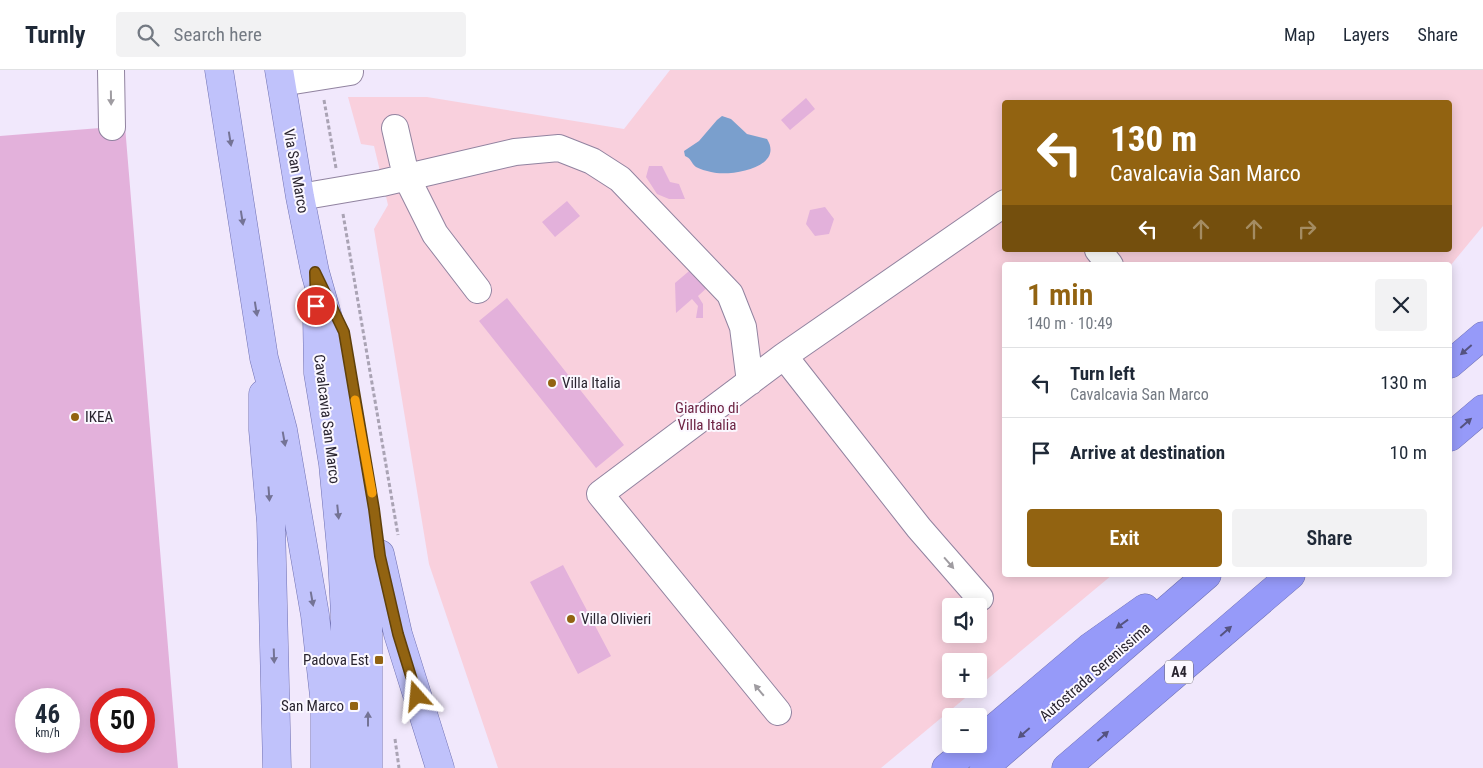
<!DOCTYPE html>
<html lang="en">
<head>
<meta charset="utf-8">
<style>
	body { margin:0; font-family:"Roboto Condensed",sans-serif; background:#f2f2f3; color:#1f2937; height:100vh; display:flex; flex-direction:column; font-size:19px; white-space:nowrap }
	* { box-sizing:border-box; margin:0 }
	p { font-size:16px; color:#747a83 }
	.icon { flex:none; width:28px; height:28px; fill:none; stroke:currentColor; stroke-width:2; stroke-linecap:round; stroke-linejoin:round }
	.map { position:relative; flex:1; overflow:hidden }
	.panel { position:absolute; left:1002px; top:192px; width:450px; height:315px; display:flex; flex-direction:column; background:#fff; border-radius:5px; box-shadow:0 2px 12px #0003 }
	.panel>* { flex:none }
	.hud { position:absolute; left:1002px; top:30px; width:450px; height:152px; border-radius:5px; box-shadow:0 2px 12px #0003; background:#926311; color:#fff; overflow:hidden }
	.buttons { position:absolute; left:942px; top:528px; display:grid; gap:10px }
	.buttons a { display:grid; place-items:center; width:45px; height:45px; border-radius:5px; background:#fff; box-shadow:0 2px 12px #0003; font-size:25px }
	.speed { position:absolute; left:15px; top:618px; display:flex; gap:10px; font-size:25px; font-weight:700; text-align:center }
	.speed>* { display:grid; place-content:center; width:65px; height:65px; border-radius:50%; background:#fff; box-shadow:0 2px 12px #0003; line-height:1 }
	.speed small { font-size:12px; font-weight:400 }
	.speed .limit { border:8px solid #d22; background:#fff; color:#111 }
	.pin { position:absolute; display:grid; place-items:center; width:42px; height:42px; color:#fff; margin:-21px; border:2px solid #fff; border-radius:50%; box-shadow:0 1px 5px #0007 }
	.me { position:absolute; width:55px; margin:-28px; rotate:342deg; stroke-linejoin:round; filter:drop-shadow(0 0 4px #0008) }
	.turn { display:flex; align-items:center; gap:18px; height:105px; padding:0 25px; font-size:22px }
	.turn .icon { width:65px; height:65px; stroke-width:2.5 }
	.turn b { display:block; font-size:35px; line-height:42px }
	.lanes { display:flex; align-items:center; height:48px; padding:0 25px; background:#0003; justify-content:center; gap:25px; direction:ltr }
	.lanes .off { opacity:.35 }
	.round { display:grid; place-items:center; flex:none; width:52px; height:52px; border-radius:5px; background:#f2f2f3 }
	.head { display:flex; align-items:center; justify-content:space-between; height:85px; padding:0 25px }
	h1 { font-size:30px; font-weight:600; line-height:38px; color:#926311 }
	.cta { display:flex; gap:10px; margin-top:auto; padding:10px 25px }
	.cta a { flex:1; height:58px; border-radius:5px; background:#926311; color:#fff; font-size:20px; font-weight:600; line-height:58px; text-align:center }
	.cta a+a { background:#f2f2f3; color:#1f2937 }
	ul { padding:0; list-style:none }
	li { display:flex; align-items:center; gap:15px; height:70px; padding:0 25px; border-top:1px solid #e0e1e3 }
	li div { flex:1 }
	li b { display:block; font-size:19px }
	li em { font-style:normal }
	header { display:flex; align-items:center; gap:30px; box-sizing:border-box; height:70px; padding:0 25px; background:#fff; border-bottom:1px solid #e0e1e3 }
	header strong { font-size:24px }
	nav { display:flex; gap:28px; margin-inline-start:auto; font-size:18px }
	.search { width:350px; height:45px; background:#f2f2f3; display:flex; align-items:center; gap:12px; box-sizing:border-box; padding:0 18px; border-radius:5px; color:#747a83; font-size:19px }
	.map>svg:first-child { display:block }
</style>
</head>
<body>
<header>
<strong>Turnly</strong>
<div class="search"><svg class="icon" aria-label="search" viewBox="0 0 24 24"><circle cx="10" cy="10" r="6"/><path d="M15 15l6 6"/></svg>Search here</div>
<nav><a>Map</a><a>Layers</a><a>Share</a></nav>
</header>
<div class="map">
<svg width="1483" height="698" viewBox="0 0 1483 698">
	<rect width="100%" height="100%" fill="#f1e8fc"/>
	<path fill="#f9d0dd" fill-rule="evenodd" d="M670,0H1483V156L1450,196L1005,195V505H1112L979,616V591H951V619H976L881,698H498L429,494L374,159L388,135L374,76L361,74L348,27H427L624,59ZM1005,32H1450V180H1005ZM951,536H979V564H951Z"/>
	<path fill="#7a9fcd" d="M722,46L731,49L747,64L767,69C785,98 729,107 711,102C706,101 700,99 696,97C691,93 691,88 685,86L684,81L699,71L717,50Z"/>
	<path fill="#e3b1db" fill-rule="evenodd" d="M806,28L815,39L790,60L781,50Z
		M125,56L178,698H0V66ZM26,629H69V671H26ZM101,629H144V671H101Z
		M649,96H662L670,112L679,114L685,129H669L657,124L646,107Z
		M567,131L580,146L555,167L542,152Z
		M825,137L834,149L829,164L815,166L806,154L810,140Z
		M695,196L710,215L698,226L703,234V248H696L698,236L692,229L676,243L675,213Z
		M507,228L624,375L596,398L479,251Z
		M563,495L611,586L578,604L530,512Z"/>
	<g fill="none" stroke-linecap="round" stroke-linejoin="round">
		<defs>
			<path id="minor" d="M111,0L112,57
				M281,13L350,2
				M395,58L406,106L435,164L478,220
				M300,127L382,113L515,82L559,78L592,91L620,109L730,224L743,257L750,312
				M1098,180L1110,195
				M784,286L919,458L980,528
				M778,642L600,424L784,286L1005,133"/>
			<path id="major" d="M219,0L264,288L283,360L315,545L325,635V698
				M279,0L300,127L315,202L336,276L359,415L368,512V698
				M317,246L318,303L333,394L342,489L345,544L344,698
				M263,324V360L271,452L277,698
				M380,484L398,564L440,698"/>
			<path id="highway" d="M1450,294L1483,266
				M1450,367L1483,339
				M979,671L1090,577L1145,538
				M946,698L975,674
				M984,698L1207,505
				M1066,698L1291,505"/>
		</defs>
		<use href="#minor" stroke="#9183a0" stroke-width="28"/>
		<use href="#major" stroke="#7071b2" stroke-width="29"/>
		<use href="#highway" stroke="#7071b2" stroke-width="29"/>
		<path stroke="#aaa3b4" stroke-width="3" stroke-dasharray="4 2.5" stroke-linecap="butt" d="M324,30L336,98
			M343,144L398,465
			M395,669L399,698"/>
		<use href="#minor" stroke="#fff" stroke-width="26"/>
		<use href="#major" stroke="#c0c2fb" stroke-width="28"/>
		<use href="#highway" stroke="#969af9" stroke-width="28"/>
	</g>
	<defs><path id="oneway-solid" d="M-6-.8H1V-3.2L6.5 0L1 3.2V.8H-6Z" transform="scale(1.25)"/></defs>
	<g fill="#9f9ca1">
		<use href="#oneway-solid" transform="translate(111 28) rotate(89)"/>
		<use href="#oneway-solid" transform="translate(949 493) rotate(49)"/>
		<use href="#oneway-solid" transform="translate(759 620) rotate(-130)"/>
	</g>
	<g fill="#747395">
		<use href="#oneway-solid" transform="translate(230 69) rotate(81)"/>
		<use href="#oneway-solid" transform="translate(242 148) rotate(81)"/>
		<use href="#oneway-solid" transform="translate(256 239) rotate(81)"/>
		<use href="#oneway-solid" transform="translate(284 369) rotate(80)"/>
		<use href="#oneway-solid" transform="translate(269 424) rotate(86)"/>
		<use href="#oneway-solid" transform="translate(338 442) rotate(84)"/>
		<use href="#oneway-solid" transform="translate(312 529) rotate(80)"/>
		<use href="#oneway-solid" transform="translate(274 586) rotate(88)"/>
		<use href="#oneway-solid" transform="translate(368 649) rotate(-90)"/>
	</g>
	<g fill="#555380">
		<use href="#oneway-solid" transform="translate(1466 280) rotate(139)"/>
		<use href="#oneway-solid" transform="translate(1466 353) rotate(-41)"/>
		<use href="#oneway-solid" transform="translate(1122 554) rotate(144)"/>
		<use href="#oneway-solid" transform="translate(1226 561) rotate(-41)"/>
		<use href="#oneway-solid" transform="translate(1024 663) rotate(139)"/>
		<use href="#oneway-solid" transform="translate(1103 666) rotate(-41)"/>
	</g>
	<g fill="none" stroke-linecap="round" stroke-linejoin="round">
		<defs>
			<path id="route" d="M316,236L315,202L344,262L374,439L380,486L398,564L417,626"/>
		</defs>
		<use href="#route" stroke="#5f400b" stroke-width="12"/>
		<use href="#route" stroke="#926311" stroke-width="9"/>
		<path stroke="#f59e0b" stroke-width="9" d="M355,330L372,423"/>
	</g>
	<g fill="#926311" stroke="#fbf8ff" stroke-width="2">
		<circle cx="552" cy="313" r="5"/>
		<circle cx="75" cy="347" r="5"/>
		<circle cx="571" cy="549" r="5"/>
		<rect x="374" y="585" width="10" height="10" rx="2.5"/>
		<rect x="349" y="631" width="10" height="10" rx="2.5"/>
	</g>
	<g text-anchor="middle" dominant-baseline="central" stroke-width="4" stroke-linejoin="round" paint-order="stroke">
		<rect fill="#fbf8ff" stroke="#68646d" stroke-width="1" x="1165" y="590.5" width="28" height="23" rx="4"/>
		<g font-size="14" font-weight="bold" fill="#29242f">
			<text x="1179" y="602">A4</text>
		</g>
		<g font-size="15" fill="#29242f" stroke="#fbf8ff">
			<text transform="translate(296 101) rotate(80)">Via San Marco</text>
			<text transform="translate(327 349) rotate(83)">Cavalcavia San Marco</text>
			<text transform="translate(1095 602) rotate(-41)">Autostrada Serenissima</text>
		</g>
		<g font-size="15" fill="#29242f" stroke="#fbf8ff" text-anchor="start">
			<text x="562" y="313">Villa Italia</text>
			<text x="85" y="347">IKEA</text>
			<text x="581" y="549">Villa Olivieri</text>
			<text x="369" y="590" text-anchor="end">Padova Est</text>
			<text x="344" y="636" text-anchor="end">San Marco</text>
		</g>
		<g font-size="15" fill="#6d2343" stroke="#fbf8ff">
			<text x="707" y="338">Giardino di<tspan x="707" dy="17">Villa Italia</tspan></text>
		</g>
	</g>
</svg>
<div class="buttons">
<a><svg class="icon" aria-label="sound" viewBox="0 0 24 24"><path d="M4 9h4l5-4v14l-5-4H4zM17 9q2 3 0 6"/></svg></a>
<a>+</a>
<a>−</a>
</div>
<div class="speed"><div>46<small>km/h</small></div><div class="limit">50</div></div>
<div class="pin" style="left:316px;top:236px;background:#d93025"><svg class="icon" aria-label="arrive" viewBox="0 0 24 24"><path d="M6 21V4h12l-3 4 3 4H6"/></svg></div>
<svg class="me" style="left:417px;top:626px" viewBox="-20 -20 40 40"><path d="M0-17L14 15 0 8-14 15z" fill="#926311" stroke="#fff" stroke-width="4"/></svg>
<div class="hud">
<div class="turn"><svg class="icon" aria-label="left" viewBox="0 0 24 24"><path d="M17 20v-9H6M10 6l-5 5 5 5"/></svg><div><b>130 m</b>Cavalcavia San Marco</div></div>
<div class="lanes"><svg class="icon" aria-label="left" viewBox="0 0 24 24"><path d="M17 20v-9H6M10 6l-5 5 5 5"/></svg><svg class="icon off" aria-label="ahead" viewBox="0 0 24 24"><path d="M12 20V5M6 11l6-6 6 6"/></svg><svg class="icon off" aria-label="ahead" viewBox="0 0 24 24"><path d="M12 20V5M6 11l6-6 6 6"/></svg><svg class="icon off" aria-label="right" viewBox="0 0 24 24"><path d="M7 20v-9h11M14 6l5 5-5 5"/></svg></div>
</div>
<section class="panel">
<div class="head"><div><h1>1 min</h1><p>140 m · 10:49</p></div><a class="round"><svg class="icon" aria-label="close" viewBox="0 0 24 24"><path d="M6 6l12 12M18 6L6 18"/></svg></a></div>
<ul>
<li><svg class="icon" aria-label="left" viewBox="0 0 24 24"><path d="M17 20v-9H6M10 6l-5 5 5 5"/></svg><div><b>Turn left</b><p>Cavalcavia San Marco</p></div><em>130 m</em></li>
<li><svg class="icon" aria-label="arrive" viewBox="0 0 24 24"><path d="M6 21V4h12l-3 4 3 4H6"/></svg><div><b>Arrive at destination</b></div><em>10 m</em></li>
</ul>
<div class="cta"><a>Exit</a><a>Share</a></div>
</section>
</div>
</body>
</html>
